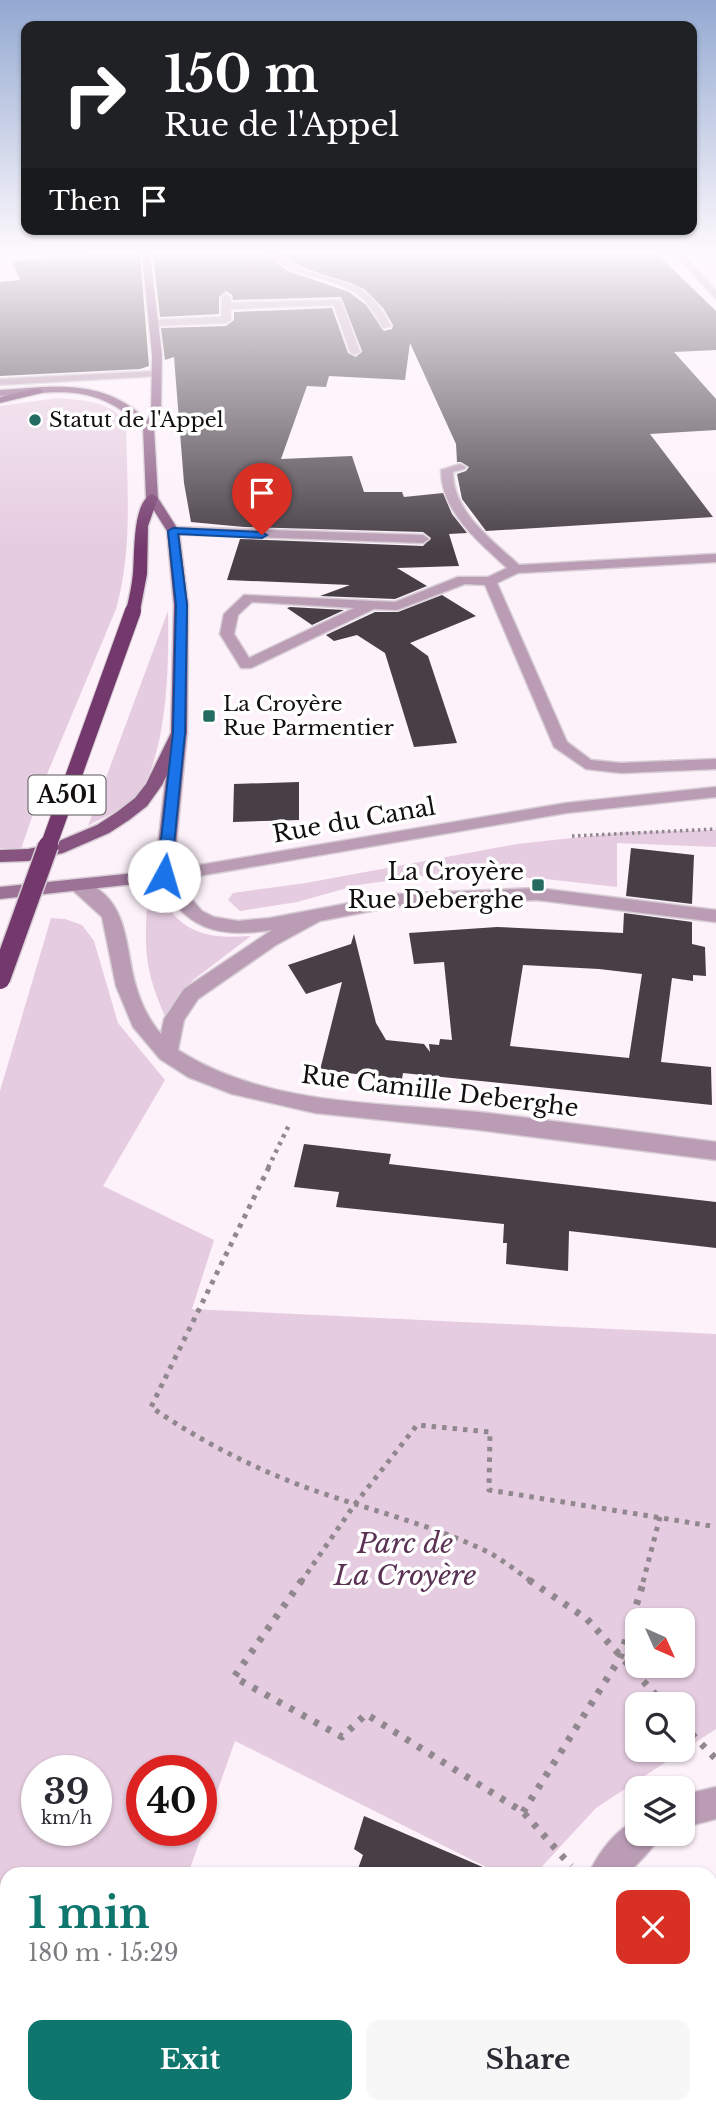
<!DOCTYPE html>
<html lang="en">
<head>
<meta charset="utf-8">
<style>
	body { margin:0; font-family:"Libre Baskerville",serif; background:#f7f7f7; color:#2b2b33; height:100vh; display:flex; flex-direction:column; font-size:26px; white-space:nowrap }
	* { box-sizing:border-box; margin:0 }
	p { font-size:23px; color:#7c7c81 }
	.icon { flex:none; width:38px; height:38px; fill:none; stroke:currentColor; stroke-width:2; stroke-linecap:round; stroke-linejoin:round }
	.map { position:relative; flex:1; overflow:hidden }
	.sheet { position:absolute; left:0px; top:1867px; width:718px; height:247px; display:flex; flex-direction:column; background:#fff; border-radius:21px 21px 0 0; box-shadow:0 2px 5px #0004 }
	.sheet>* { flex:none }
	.top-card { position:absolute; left:21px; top:21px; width:676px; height:214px; border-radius:14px; box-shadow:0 2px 5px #0004; background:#202124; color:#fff; overflow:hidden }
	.needle { width:46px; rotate:135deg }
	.controls { position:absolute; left:625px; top:1608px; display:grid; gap:14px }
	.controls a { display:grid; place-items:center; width:70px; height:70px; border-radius:14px; background:#fff; box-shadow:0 2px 5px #0004; font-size:35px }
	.speed { position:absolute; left:21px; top:1755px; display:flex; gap:14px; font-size:35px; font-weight:700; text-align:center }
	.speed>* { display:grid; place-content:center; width:91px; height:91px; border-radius:50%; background:#fff; box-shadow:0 2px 5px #0004; line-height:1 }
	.speed small { font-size:18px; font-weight:400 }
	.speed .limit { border:10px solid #d22; background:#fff; color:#111 }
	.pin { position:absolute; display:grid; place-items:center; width:60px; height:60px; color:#fff; margin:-72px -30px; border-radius:50% 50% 50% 0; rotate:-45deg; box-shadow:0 0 7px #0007 }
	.pin .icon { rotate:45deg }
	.me { position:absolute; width:77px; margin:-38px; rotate:6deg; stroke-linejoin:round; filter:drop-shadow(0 0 5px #0008) }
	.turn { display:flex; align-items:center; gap:24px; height:147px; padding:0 28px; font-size:32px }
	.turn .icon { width:91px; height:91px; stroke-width:2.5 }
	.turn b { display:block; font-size:49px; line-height:60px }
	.then { display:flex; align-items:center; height:66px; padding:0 28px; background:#0003; gap:14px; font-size:26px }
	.round { display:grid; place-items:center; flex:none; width:74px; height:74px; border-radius:14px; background:#f7f7f7 }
	.headline { display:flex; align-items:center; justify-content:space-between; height:119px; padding:0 28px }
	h1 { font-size:42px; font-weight:700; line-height:52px; color:#0f766e }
	.cta { display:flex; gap:14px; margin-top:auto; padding:14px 28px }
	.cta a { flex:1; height:80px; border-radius:14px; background:#0f766e; color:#fff; font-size:28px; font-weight:700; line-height:80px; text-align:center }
	.cta a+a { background:#f7f7f7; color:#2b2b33 }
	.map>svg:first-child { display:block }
</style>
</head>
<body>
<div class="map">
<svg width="716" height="2113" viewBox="0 0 716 2113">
	<rect width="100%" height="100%" fill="#fdf1fa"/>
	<path fill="#e5cce0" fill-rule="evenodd" d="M57,398C82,400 111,401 126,423C127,485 133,550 116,609L45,779L21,849L0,848V406Z
		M168,611C169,659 169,769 130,802C118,812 101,818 88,826Z
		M716,830V847L617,843V887L546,879L443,873L358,885L297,902L240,911L228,900L233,893L306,883L517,844L626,832Z
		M155,896C166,901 167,906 174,915C195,938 223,938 251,936L193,980L180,994L167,1021C146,973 144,956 147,903Z
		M51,918L65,919L82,925L94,941L118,1023L165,1080L103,1186L214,1240L192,1309L716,1334V1729L596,1808L535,1874H500L235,1741L188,1874H7V2107H23V2113H0V1091ZM682,1620V1666H637V1620ZM637,1704H682V1750H637ZM37,1771H96V1830H37ZM201,1771V1830H142V1771Z"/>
	<path fill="#473e46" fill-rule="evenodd" d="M94,254H140L149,366L140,369L0,376V282L20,280L12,261Z
		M153,254H265L288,271L349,292L366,305L384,331L392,329L393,325L383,308L364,289L302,267L278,254H657L716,311V350L674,352L716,399V430L650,434L713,517L486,531L462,499L457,474L466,471L469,467L461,462H457L456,444L410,343L405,380L329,376L326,387L307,386L281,459L352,456L364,492H402L404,497L443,493L452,514L467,533L449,534L459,566L397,568L427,586L395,599L320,596L350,585L227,580L240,539L423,546L431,538L423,532L244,527L191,522L184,483L174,357L165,360L161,328L226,326L234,320V312L332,308L348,353L356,357L362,351L341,297L233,300L232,295L226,291L219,297V314L160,317Z
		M442,595L476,616L410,643L428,656L457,743L414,747L385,653L357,635L334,641L326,635L375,612H398Z
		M290,607L344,610L312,625L287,608Z
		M299,782V820L233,822L234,784Z
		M631,848L694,855L692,904L626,896Z
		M624,913L692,922V944L705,947L706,976L693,975V981L672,978L661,1062L711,1067L712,1105L403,1073L402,1079L320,1070L342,982L306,994L288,965L351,944L354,934L376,1023L386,1040L424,1044L430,1052L429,1044L439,1045L440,1039L452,1040L444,962L414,964L409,933L497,927L623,933ZM523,965L599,969L642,974L629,1058L510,1046Z
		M304,1144L391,1154L389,1164L716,1202V1248L569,1231L568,1271L506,1264L507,1243H503L504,1224L336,1207L339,1192L294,1187Z
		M364,1816L499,1874H356L363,1855L354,1849Z"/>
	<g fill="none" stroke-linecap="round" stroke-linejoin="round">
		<defs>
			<path id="lane" d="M267,254C279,253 289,264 301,269C347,287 364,276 391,326L383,328C376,317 371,305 361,297C334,274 294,280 267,254Z
				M675,254H683L716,291V299Z
				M226,294L230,297L231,303L341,300L360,352L355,355L350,352L334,305L231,309V320L226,323L153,326L148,323L153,320L221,317L222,297Z
				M460,464L466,467L464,469L453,472C453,512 492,540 519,565L716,554V562L518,573L497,583L567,742L591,760L621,763L716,759V769L621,773L586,769L554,747L485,585L465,584L397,610L374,609L251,668H241L220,634L224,614L244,595L395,602L458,577H488L507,568C479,542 441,512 441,470ZM252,602L354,608L249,658L234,634L238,615Z"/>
			<path id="street" d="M155,371L160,374L159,376L0,385V379Z
				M173,527L423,535L429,539L423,543L169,534V528Z
				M716,787V797L566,813L175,880L202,911L214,917L238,921L270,918L397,894L537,888L716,910V922L537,900L397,906L320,921L276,945L198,999L184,1020L178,1050C266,1106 377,1102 478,1112C557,1121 637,1132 716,1142V1160L479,1130L315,1113L232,1094L188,1077L160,1059L133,1027L116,986L102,917L68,886L77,880C130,894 124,945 136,986C141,1004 149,1020 161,1034L164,1019L184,989L272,930C214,939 185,928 155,876L158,872L566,803Z
				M716,1787V1819L682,1828V1795Z
				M637,1820V1834H661C654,1849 639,1861 628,1874H589C597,1854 616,1829 637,1820Z
				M490,2107H528L527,2113H489Z"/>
			<path id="secondary" d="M179,728L187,733L173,876L170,880L0,899V887L155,871L171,733Z"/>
			<path id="primary" d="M142,254H150L162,355L161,413L154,427L158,498L179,531L188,605L187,733L162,785L147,806L129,820L109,833L63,853L28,861L0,862V850L28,849L52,844L97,825L117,812L135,798L146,784L171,733L174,605L167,531L146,498L143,428C95,382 61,392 0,396V390C55,386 104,378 147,420L151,413L152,355Z"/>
			<path id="highway" d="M38,388L43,391L42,393L0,403V397Z
				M152,494L158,498L148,526L147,574L140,611L133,615L126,611C129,598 132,585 133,573C135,554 132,502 152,494Z"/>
		</defs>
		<use href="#lane" stroke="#d7cdd5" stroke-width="3"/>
		<use href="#street" stroke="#d7cdd5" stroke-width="3"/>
		<use href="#secondary" stroke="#d7cdd5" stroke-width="3"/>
		<use href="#primary" stroke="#d7cdd5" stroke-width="3"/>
		<use href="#highway" stroke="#d7cdd5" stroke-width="3"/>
		<path stroke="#90888e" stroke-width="3.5" stroke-dasharray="2.5 3.5" stroke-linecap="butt" d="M572,836L716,829"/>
		<path stroke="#90888e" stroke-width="4.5" stroke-dasharray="3.5 5" stroke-linecap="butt" d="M268,1168L289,1125"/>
		<path stroke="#90888e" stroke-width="5" stroke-dasharray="4.5 6" stroke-linecap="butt" d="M269,1167L151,1407C197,1439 249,1466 302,1486C364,1509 428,1523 488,1552C503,1560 518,1572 532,1582
			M301,1582L355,1504L417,1425L490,1432L489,1490L711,1526
			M643,1582L660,1517"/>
		<path stroke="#90888e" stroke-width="7" stroke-dasharray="5 9" stroke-linecap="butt" d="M302,1580L234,1677L342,1737L366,1714L523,1812L571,1866
			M529,1580L587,1619L664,1704
			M682,1724L716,1759
			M523,1812L620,1658L644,1580"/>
		<use href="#lane" fill="#ba9db5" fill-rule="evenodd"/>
		<use href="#street" fill="#ba9db5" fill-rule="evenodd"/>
		<use href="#secondary" fill="#9c7396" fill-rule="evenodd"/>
		<use href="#primary" fill="#86547f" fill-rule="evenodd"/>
		<use href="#highway" fill="#73396c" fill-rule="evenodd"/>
		<defs>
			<path id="highway-bridge-far1" d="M48,847L133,611"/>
			<path id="highway-bridge" d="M0,979L48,846"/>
		</defs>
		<use href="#highway-bridge-far1" stroke="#d7cdd5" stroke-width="18" stroke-linecap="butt"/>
		<use href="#highway-bridge" stroke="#d7cdd5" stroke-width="23" stroke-linecap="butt"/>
		<use href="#highway-bridge-far1" stroke="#73396c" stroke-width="16"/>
		<use href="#highway-bridge" stroke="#73396c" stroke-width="20"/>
	</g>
	<linearGradient id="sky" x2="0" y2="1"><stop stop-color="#93a9d1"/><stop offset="0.46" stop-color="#fef9fd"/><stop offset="1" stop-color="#fef9fd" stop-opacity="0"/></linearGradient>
	<rect width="716" height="549" fill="url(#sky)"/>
	<path fill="#1a73e8" stroke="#114b97" stroke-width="2" d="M173,528L262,532L267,535L262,538L178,534L187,605L185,733L171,876L164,881L157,876L173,733L176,605L168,531Z"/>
	<g fill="#246c61" stroke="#fff" stroke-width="2.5">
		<circle cx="35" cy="420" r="7"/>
		<rect x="202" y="709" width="14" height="14" rx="3.5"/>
		<rect x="531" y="878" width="14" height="14" rx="3.5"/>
	</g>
	<g text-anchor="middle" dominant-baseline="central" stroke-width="7" stroke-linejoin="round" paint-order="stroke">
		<g font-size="21" fill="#120e11" stroke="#fff" text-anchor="start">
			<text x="49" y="420">Statut de l'Appel</text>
			<text x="223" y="704">La Croyère<tspan x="223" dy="24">Rue Parmentier</tspan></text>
		</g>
		<rect fill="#fff" stroke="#595658" stroke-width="2" x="28.5" y="775.5" width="77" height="39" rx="5"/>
		<g font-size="23" font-weight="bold" fill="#120e11">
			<text x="67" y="795">A501</text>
		</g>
		<g font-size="24" fill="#120e11" stroke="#fff">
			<text transform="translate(354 820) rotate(-10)">Rue du Canal</text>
			<text transform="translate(440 1091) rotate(7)">Rue Camille Deberghe</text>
		</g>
		<g font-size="24" fill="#120e11" stroke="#fff" text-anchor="end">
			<text x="524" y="871">La Croyère<tspan x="524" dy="28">Rue Deberghe</tspan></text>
		</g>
		<g font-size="28" font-style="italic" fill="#5a3254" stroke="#fff">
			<text x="405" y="1543">Parc de<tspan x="405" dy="32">La Croyère</tspan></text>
		</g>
	</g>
</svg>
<div class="controls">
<a><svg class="needle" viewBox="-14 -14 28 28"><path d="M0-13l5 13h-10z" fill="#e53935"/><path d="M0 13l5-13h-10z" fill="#7c7c81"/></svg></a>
<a><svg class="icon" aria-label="search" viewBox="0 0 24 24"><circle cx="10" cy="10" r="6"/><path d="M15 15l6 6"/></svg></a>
<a><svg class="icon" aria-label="layers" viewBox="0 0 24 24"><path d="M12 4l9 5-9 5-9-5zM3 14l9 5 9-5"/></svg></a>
</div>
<div class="speed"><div>39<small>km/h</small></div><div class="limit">40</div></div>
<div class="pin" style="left:262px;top:535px;background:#d93025"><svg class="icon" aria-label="arrive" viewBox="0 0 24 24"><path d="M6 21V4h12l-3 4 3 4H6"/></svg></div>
<svg class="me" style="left:164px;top:876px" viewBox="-20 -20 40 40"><circle r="19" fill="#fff"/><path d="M0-13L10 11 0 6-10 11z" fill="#1a73e8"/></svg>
<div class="top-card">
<div class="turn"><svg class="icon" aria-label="right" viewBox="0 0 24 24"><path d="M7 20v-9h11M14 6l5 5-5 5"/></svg><div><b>150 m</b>Rue de l'Appel</div></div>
<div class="then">Then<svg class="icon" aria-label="arrive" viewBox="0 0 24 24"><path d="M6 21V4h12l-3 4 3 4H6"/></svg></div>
</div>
<section class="sheet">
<div class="headline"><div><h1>1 min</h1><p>180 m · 15:29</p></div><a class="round" style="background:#d93025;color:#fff"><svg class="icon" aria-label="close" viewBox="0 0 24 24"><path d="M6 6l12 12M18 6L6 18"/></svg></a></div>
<div class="cta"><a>Exit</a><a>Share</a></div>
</section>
</div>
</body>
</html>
